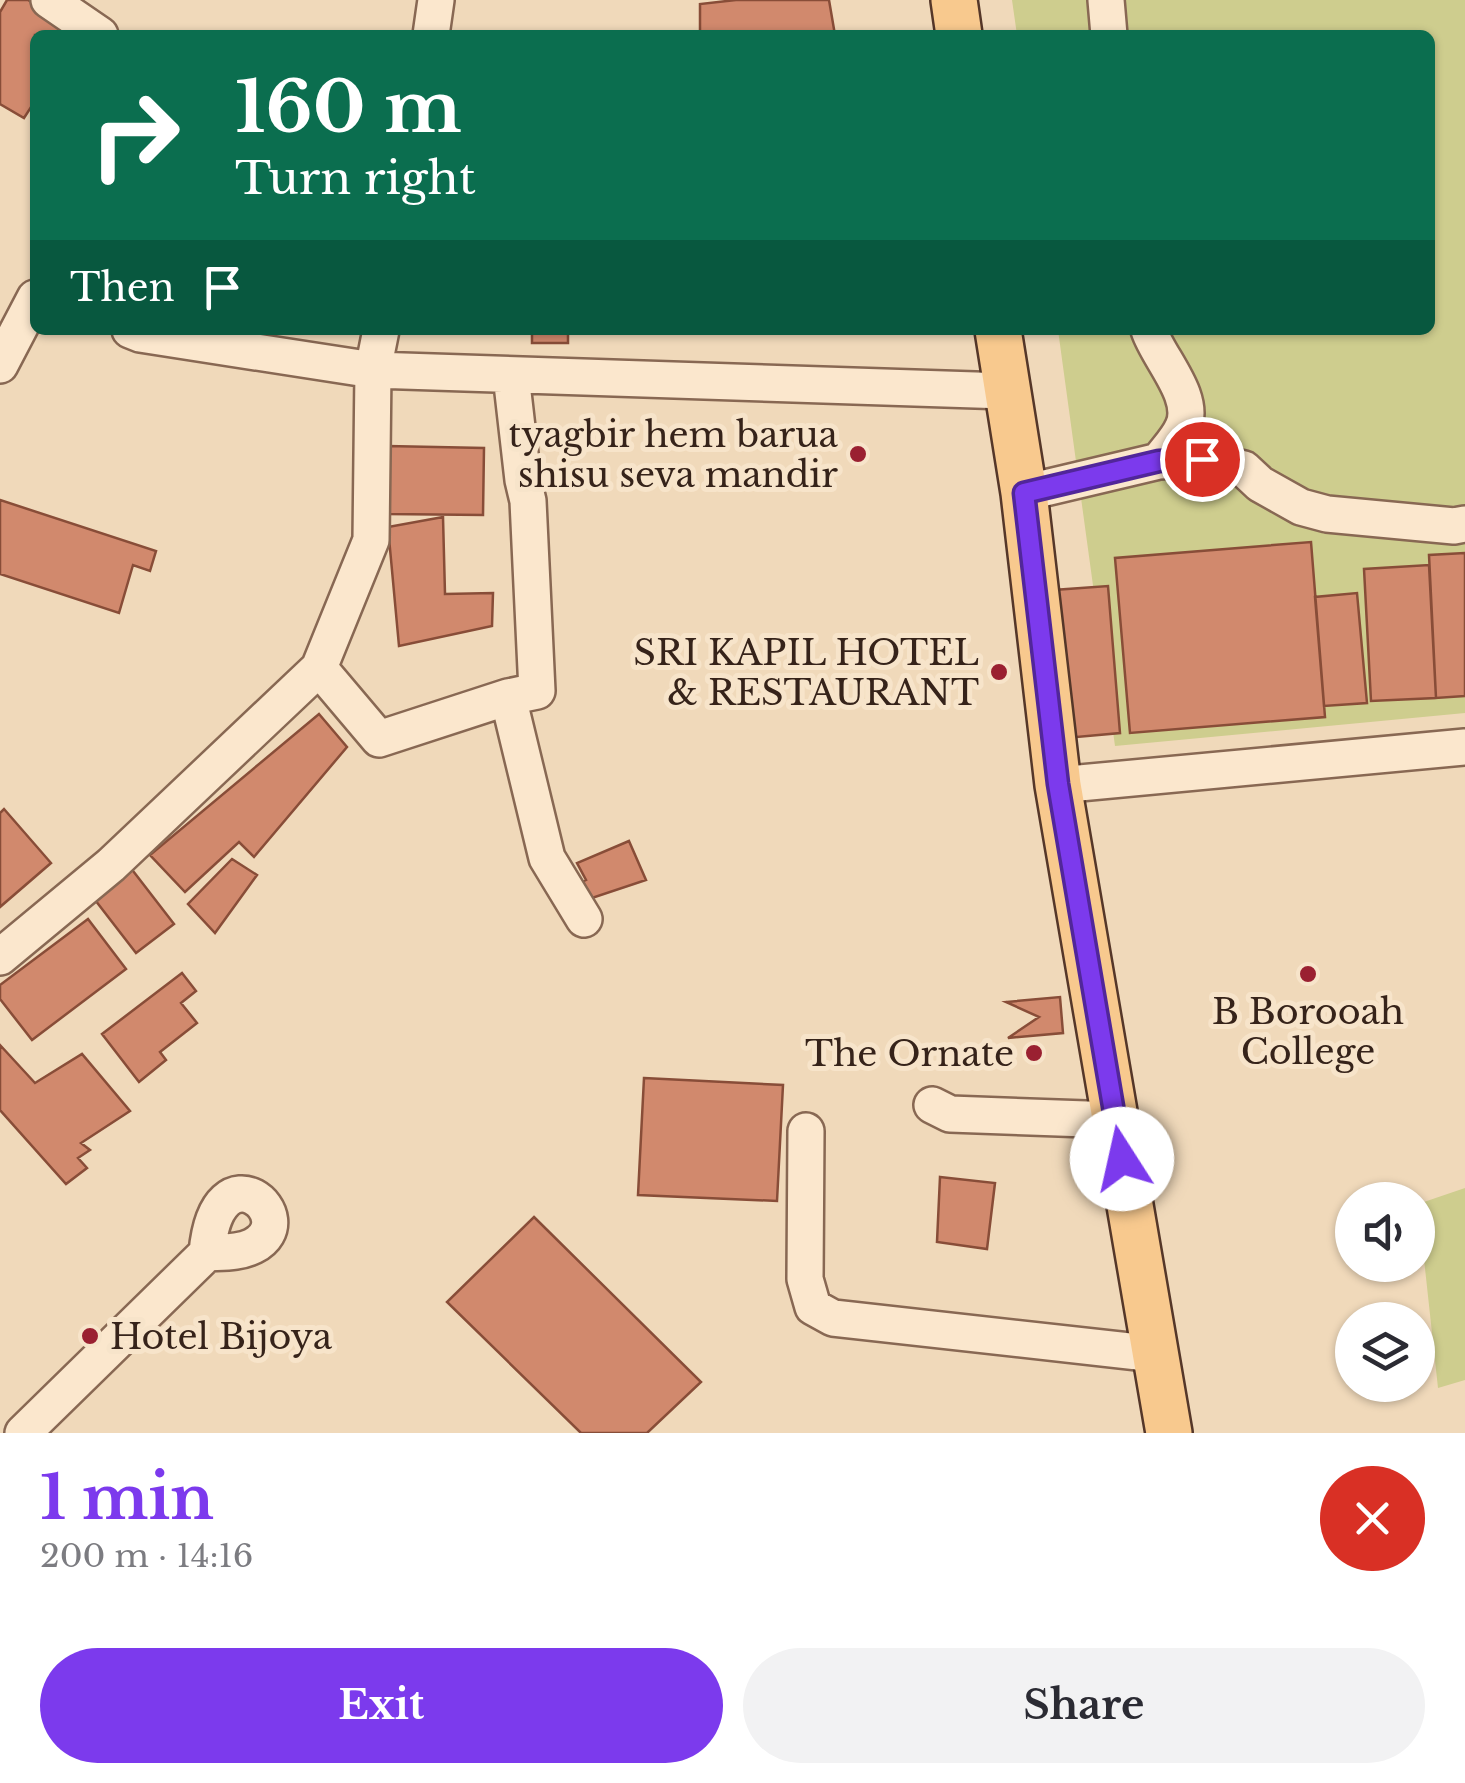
<!DOCTYPE html>
<html lang="en">
<head>
<meta charset="utf-8">
<style>
	body { margin:0; font-family:"Libre Baskerville",serif; background:#f2f2f3; color:#2b2b33; height:100vh; display:flex; flex-direction:column; font-size:38px; white-space:nowrap }
	* { box-sizing:border-box; margin:0 }
	p { font-size:32px; color:#7c7c81 }
	.icon { flex:none; width:55px; height:55px; fill:none; stroke:currentColor; stroke-width:2; stroke-linecap:round; stroke-linejoin:round }
	.map { position:relative; height:1433px; overflow:hidden }
	.details { display:flex; flex-direction:column; background:#fff; flex:1 }
	.details>* { flex:none }
	.guide { position:absolute; left:30px; top:30px; width:1405px; height:305px; border-radius:15px; box-shadow:0 2px 8px #0004; background:#0b6e4f; color:#fff; overflow:hidden }
	.controls { position:absolute; left:1335px; top:1182px; display:grid; gap:20px }
	.controls a { display:grid; place-items:center; width:100px; height:100px; border-radius:50%; background:#fff; box-shadow:0 2px 8px #0004; font-size:50px }
	.pin { position:absolute; display:grid; place-items:center; width:85px; height:85px; color:#fff; margin:-42px; border:5px solid #fff; border-radius:50%; box-shadow:0 2px 10px #0007 }
	.me { position:absolute; width:110px; margin:-55px; rotate:350deg; stroke-linejoin:round; filter:drop-shadow(0 0 8px #0008) }
	.turn { display:flex; align-items:center; gap:35px; height:210px; padding:0 40px; font-size:45px }
	.turn .icon { width:130px; height:130px; stroke-width:2.5 }
	.turn b { display:block; font-size:70px; line-height:85px }
	.then { display:flex; align-items:center; height:95px; padding:0 40px; background:#0003; gap:20px; font-size:38px }
	.round { display:grid; place-items:center; flex:none; width:105px; height:105px; border-radius:52px; background:#f2f2f3 }
	.overview { display:flex; align-items:center; justify-content:space-between; height:170px; padding:0 40px }
	h1 { font-size:60px; font-weight:700; line-height:75px; color:#7c3aed }
	.action { display:flex; gap:20px; margin-top:auto; padding:20px 40px }
	.action a { flex:1; height:115px; border-radius:60px; background:#7c3aed; color:#fff; font-size:40px; font-weight:700; line-height:115px; text-align:center }
	.action a+a { background:#f2f2f3; color:#2b2b33 }
	.map>svg:first-child { display:block }
</style>
</head>
<body>
<div class="map">
<svg width="1465" height="1433" viewBox="0 0 1465 1433">
	<rect width="100%" height="100%" fill="#f0d9ba"/>
	<path fill="#cecd8e" d="M1012,0H1465V713L1115,746L1058,330H1430V35H1017Z
		M1465,1188V1380L1438,1388L1418,1204Z"/>
	<path fill="#d1896d" stroke="#884d38" stroke-width="2.5" d="M7,0H28L78,31L76,35H35V101L24,118L0,104V12Z
		M736,0H829L835,35H700V4Z
		M532,330H568V343H532Z
		M387,446L484,448L483,515L387,514Z
		M0,500L156,551L150,571L133,565L119,613L0,574Z
		M443,517L445,594L493,593L492,626L399,646L388,527Z
		M1311,542L1325,717L1130,733L1115,558Z
		M1465,553V696L1436,698L1429,555Z
		M1429,565L1436,698L1371,701L1364,569Z
		M1108,586L1120,733L1066,738L1054,590Z
		M1357,593L1367,703L1324,706L1315,597Z
		M319,714L347,747L254,857L239,842L185,892L150,855Z
		M4,809L51,863L0,907V813Z
		M629,841L646,880L586,900L577,884L586,880L577,863Z
		M232,859L257,875L215,933L188,904Z
		M130,867L174,924L136,953L92,896Z
		M88,919L126,969L32,1040L0,999V985Z
		M182,973L196,991L181,1003L197,1023L160,1052L166,1060L139,1082L102,1034Z
		M1060,997L1063,1033L1008,1038L1039,1017L1006,1002Z
		M0,1045L35,1083L82,1054L130,1111L81,1143L90,1150L78,1158L87,1168L66,1184L0,1110Z
		M644,1078L783,1085L777,1201L638,1195Z
		M940,1177L995,1183L987,1249L937,1242Z
		M534,1217L701,1382L647,1433H581L447,1302Z"/>
	<g fill="none" stroke-linecap="round" stroke-linejoin="round">
		<defs>
			<path id="minor" d="M49,0L100,35
				M1106,0L1109,35
				M431,35L436,0
				M130,330L140,334L373,370L1006,391
				M1149,330C1158,358 1197,397 1183,427C1178,439 1167,450 1159,461
				M0,365L35,298
				M1024,493L1159,461L1202,459L1244,469L1260,484L1301,507L1327,514L1454,526L1465,524
				M319,668L379,739L508,697L547,858L584,919
				M508,697L537,691L528,501L523,480L511,375
				M1058,785L1465,747
				M0,957L111,865L319,668L371,540L373,370L381,330
				M932,1105L950,1114L1115,1120
				M806,1131L805,1279L813,1307L833,1318L1156,1354
				M23,1433L207,1253C217,1140 306,1219 253,1246C239,1253 223,1252 207,1253"/>
			<path id="major" d="M954,0L959,35
				M998,330L1024,493L1058,785L1169,1433"/>
		</defs>
		<use href="#minor" stroke="#886853" stroke-width="40"/>
		<use href="#major" stroke="#553729" stroke-width="50"/>
		<use href="#minor" stroke="#fbe7cd" stroke-width="35"/>
		<use href="#major" stroke="#f8c98e" stroke-width="45"/>
	</g>
	<g fill="none" stroke-linecap="round" stroke-linejoin="round">
		<defs>
			<path id="route" d="M1122,1159L1058,784L1024,493L1159,461L1202,459"/>
		</defs>
		<use href="#route" stroke="#51269a" stroke-width="25"/>
		<use href="#route" stroke="#7c3aed" stroke-width="18"/>
	</g>
	<g fill="#9a2031" stroke="#f7e4ca" stroke-width="4">
		<circle cx="858" cy="454" r="10"/>
		<circle cx="999" cy="672" r="10"/>
		<circle cx="1308" cy="974" r="10"/>
		<circle cx="1034" cy="1053" r="10"/>
		<circle cx="90" cy="1336" r="10"/>
	</g>
	<g text-anchor="middle" dominant-baseline="central" stroke-width="10" stroke-linejoin="round" paint-order="stroke">
		<g font-size="35" fill="#36231a" stroke="#f7e4ca" text-anchor="end">
			<text x="838" y="434">tyagbir hem barua<tspan x="838" dy="40">shisu seva mandir</tspan></text>
			<text x="979" y="652">SRI KAPIL HOTEL<tspan x="979" dy="40">&amp; RESTAURANT</tspan></text>
			<text x="1308" y="1011" text-anchor="middle">B Borooah<tspan x="1308" dy="40">College</tspan></text>
			<text x="1014" y="1053">The Ornate</text>
			<text x="110" y="1336" text-anchor="start">Hotel Bijoya</text>
		</g>
	</g>
</svg>
<div class="controls">
<a><svg class="icon" aria-label="sound" viewBox="0 0 24 24"><path d="M4 9h4l5-4v14l-5-4H4zM17 9q2 3 0 6"/></svg></a>
<a><svg class="icon" aria-label="layers" viewBox="0 0 24 24"><path d="M12 4l9 5-9 5-9-5zM3 14l9 5 9-5"/></svg></a>
</div>
<div class="pin" style="left:1202px;top:459px;background:#d93025"><svg class="icon" aria-label="arrive" viewBox="0 0 24 24"><path d="M6 21V4h12l-3 4 3 4H6"/></svg></div>
<svg class="me" style="left:1122px;top:1159px" viewBox="-20 -20 40 40"><circle r="19" fill="#fff"/><path d="M0-13L10 11 0 6-10 11z" fill="#7c3aed"/></svg>
<div class="guide">
<div class="turn"><svg class="icon" aria-label="right" viewBox="0 0 24 24"><path d="M7 20v-9h11M14 6l5 5-5 5"/></svg><div><b>160 m</b>Turn right</div></div>
<div class="then">Then<svg class="icon" aria-label="arrive" viewBox="0 0 24 24"><path d="M6 21V4h12l-3 4 3 4H6"/></svg></div>
</div>
</div>
<section class="details">
<div class="overview"><div><h1>1 min</h1><p>200 m · 14:16</p></div><a class="round" style="background:#d93025;color:#fff"><svg class="icon" aria-label="close" viewBox="0 0 24 24"><path d="M6 6l12 12M18 6L6 18"/></svg></a></div>
<div class="action"><a>Exit</a><a>Share</a></div>
</section>
</body>
</html>
